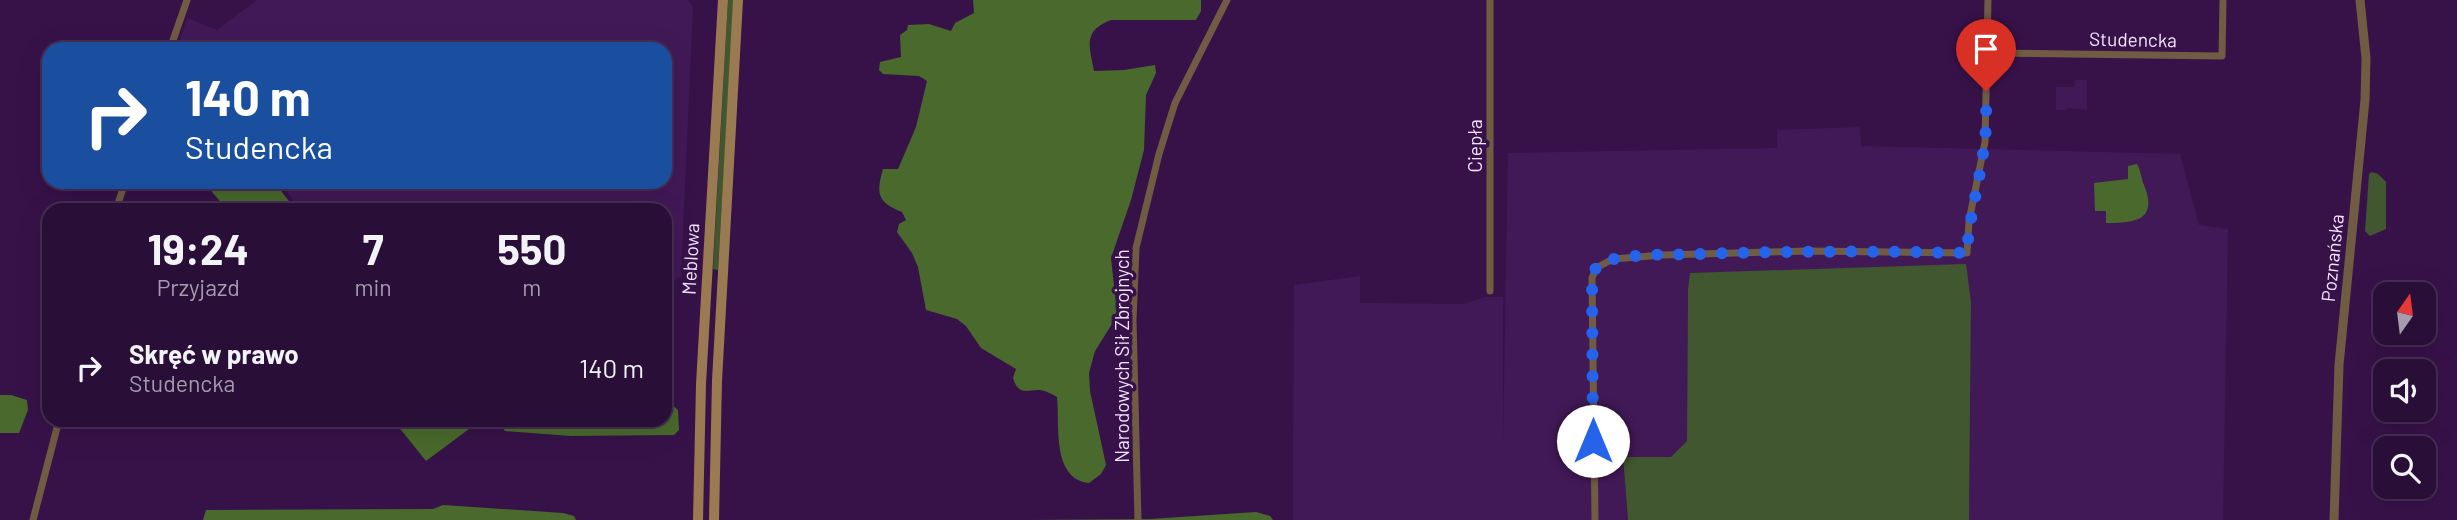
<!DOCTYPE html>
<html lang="pl">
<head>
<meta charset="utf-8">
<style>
	body { margin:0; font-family:Barlow,sans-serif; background:#351c42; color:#f1f3f6; height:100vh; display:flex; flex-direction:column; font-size:26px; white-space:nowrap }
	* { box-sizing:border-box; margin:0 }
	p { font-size:23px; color:#a59cad }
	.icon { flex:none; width:38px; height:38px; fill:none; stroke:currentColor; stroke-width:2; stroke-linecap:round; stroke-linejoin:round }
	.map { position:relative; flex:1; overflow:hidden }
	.panel { position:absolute; left:42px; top:203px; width:630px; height:224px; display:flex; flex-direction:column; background:#290e37; border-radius:21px; box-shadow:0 7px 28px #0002,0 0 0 2px #452e52 }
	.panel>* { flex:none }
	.banner { position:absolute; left:42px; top:42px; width:630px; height:147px; border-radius:21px; box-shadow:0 7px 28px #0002,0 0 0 2px #452e52; background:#1a4fa0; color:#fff; overflow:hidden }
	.needle { width:46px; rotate:14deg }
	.fabs { position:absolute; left:2373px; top:282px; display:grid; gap:14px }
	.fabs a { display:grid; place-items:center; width:63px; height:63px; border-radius:14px; background:#290e37; box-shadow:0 7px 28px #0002,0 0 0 2px #452e52; font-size:35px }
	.pin { position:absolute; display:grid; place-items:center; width:60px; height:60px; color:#fff; margin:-72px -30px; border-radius:50% 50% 50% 0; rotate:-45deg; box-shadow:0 0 7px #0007 }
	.pin .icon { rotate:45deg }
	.me { position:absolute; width:77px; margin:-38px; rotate:0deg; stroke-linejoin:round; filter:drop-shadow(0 0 5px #0008) }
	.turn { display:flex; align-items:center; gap:24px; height:147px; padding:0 28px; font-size:32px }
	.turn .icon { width:91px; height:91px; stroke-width:2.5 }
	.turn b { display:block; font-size:49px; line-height:60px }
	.eta { display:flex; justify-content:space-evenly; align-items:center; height:119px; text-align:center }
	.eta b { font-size:42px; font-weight:700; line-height:49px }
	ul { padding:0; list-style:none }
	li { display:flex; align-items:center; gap:21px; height:91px; padding:0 28px }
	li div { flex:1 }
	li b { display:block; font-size:26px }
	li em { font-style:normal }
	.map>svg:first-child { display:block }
</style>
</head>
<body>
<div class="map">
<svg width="2457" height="520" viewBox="0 0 2457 520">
	<rect width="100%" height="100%" fill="#371249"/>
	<path fill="#421957" d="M257,0H688L693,7L681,276L665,287V210H301L279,182H665V49H177L187,18L217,30Z
		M2075,80H2087V110L2067,108V110H2056V87H2074Z
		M1860,127L1861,146L2180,154L2199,225L2228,229L2223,520H1969L1971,302L1688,291L1687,441L1672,457H1623L1628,520H1293L1294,285L1360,276V303L1463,304L1485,297H1503V448L1508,153L1777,148V130Z"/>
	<path fill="#41572f" d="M728,0H734L718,270L713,269Z
		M2372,172L2378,174L2386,182V229L2370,236L2365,231L2369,174Z
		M1966,264L1971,302L1969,520H1628L1623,457H1671L1687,441L1688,290L1690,273Z"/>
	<path fill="#496a2c" d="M973,0H1201V11L1196,20H1111C1083,31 1089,45 1094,71L1124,70L1155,65L1156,73L1146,95L1144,150L1131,200L1111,258L1117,313L1112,324L1095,351L1089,373L1090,391L1106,465L1101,474L1089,483C1051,479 1060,423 1057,397C1052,394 1046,391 1040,390C1027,389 1019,397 1013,378L1016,369L981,348L966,326L957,319L926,310L918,267L912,253L897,232L899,224L906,220L902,212C877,202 876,193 883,169H898L916,127L927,81L919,76L883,74L879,70L880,62L901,57L900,35L907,30L908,25L929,24L951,31L955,23L974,13Z
		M2137,164C2141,171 2141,178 2144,185C2158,220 2136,223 2106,223V211H2095L2094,183L2128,179V166Z
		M204,182H274L296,210H227Z
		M0,395H11L27,400L28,410L19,433H0Z
		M665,404H671L678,410L679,430L674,435L571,436L505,431L500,424L503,420H665Z
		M190,420H376L365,428C308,425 252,431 195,427Z
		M393,420H462L469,429L426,461Z
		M443,505L563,513L574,516L576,520H203L206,510L433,509Z
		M1256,512L1270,516L1273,520H1030L1150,519Z"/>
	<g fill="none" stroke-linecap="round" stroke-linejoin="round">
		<path stroke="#705c43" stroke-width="7" d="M170,49L187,0
			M1987,53L2222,56L2223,0
			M116,210L125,182
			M1490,291V0
			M33,520L59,420
			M1138,520L1133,320L1136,248L1159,154L1175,103L1227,0
			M1595,520L1592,278L1596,268L1613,259L1663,255L1810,251L1967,253L1969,221L1985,142L1988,0"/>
		<path stroke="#705c43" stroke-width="9" d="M2334,520L2339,365L2365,100L2366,58L2360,0"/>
		<path stroke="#9a7a51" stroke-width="10" d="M698,520L701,384L723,0
			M714,520L717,381L738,0"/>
	</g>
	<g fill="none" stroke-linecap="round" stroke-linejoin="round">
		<path stroke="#2563eb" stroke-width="12" stroke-dasharray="0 21.6" d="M1593,441L1592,278C1594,271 1596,265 1604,262C1625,253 1675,255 1699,254C1789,251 1878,251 1967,253C1969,216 1980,182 1984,146C1987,128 1986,109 1986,91"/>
	</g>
	<g text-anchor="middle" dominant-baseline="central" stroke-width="7" stroke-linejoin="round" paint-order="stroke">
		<g font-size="19" fill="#f4e3ff" stroke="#371249">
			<text transform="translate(2133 39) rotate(1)">Studencka</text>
			<text transform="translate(1474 146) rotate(-90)">Ciepła</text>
			<text transform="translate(2332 258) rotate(-84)">Poznańska</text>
			<text transform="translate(690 259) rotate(-87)">Meblowa</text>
			<text transform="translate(1121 356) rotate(-90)">Narodowych Sił Zbrojnych</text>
		</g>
	</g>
</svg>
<div class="fabs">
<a><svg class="needle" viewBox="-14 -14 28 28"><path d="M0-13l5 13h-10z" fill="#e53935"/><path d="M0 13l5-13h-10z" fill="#a59cad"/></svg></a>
<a><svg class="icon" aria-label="sound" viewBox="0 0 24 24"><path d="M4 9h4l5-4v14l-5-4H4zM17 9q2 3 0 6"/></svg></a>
<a><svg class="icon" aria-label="search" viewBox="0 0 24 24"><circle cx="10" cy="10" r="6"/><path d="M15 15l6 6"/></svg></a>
</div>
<div class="pin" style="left:1986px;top:91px;background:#d93025"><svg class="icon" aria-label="arrive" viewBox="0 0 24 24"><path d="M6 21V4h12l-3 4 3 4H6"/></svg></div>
<svg class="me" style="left:1593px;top:441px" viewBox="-20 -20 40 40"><circle r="19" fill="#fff"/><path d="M0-13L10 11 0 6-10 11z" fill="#2563eb"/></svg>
<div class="banner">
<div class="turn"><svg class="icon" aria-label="right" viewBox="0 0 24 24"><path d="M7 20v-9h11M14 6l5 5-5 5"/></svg><div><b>140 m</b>Studencka</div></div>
</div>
<section class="panel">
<div class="eta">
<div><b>19:24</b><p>Przyjazd</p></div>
<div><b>7</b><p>min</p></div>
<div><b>550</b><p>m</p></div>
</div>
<ul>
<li><svg class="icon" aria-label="right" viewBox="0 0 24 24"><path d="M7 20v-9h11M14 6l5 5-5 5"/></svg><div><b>Skręć w prawo</b><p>Studencka</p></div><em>140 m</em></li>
</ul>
</section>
</div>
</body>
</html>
